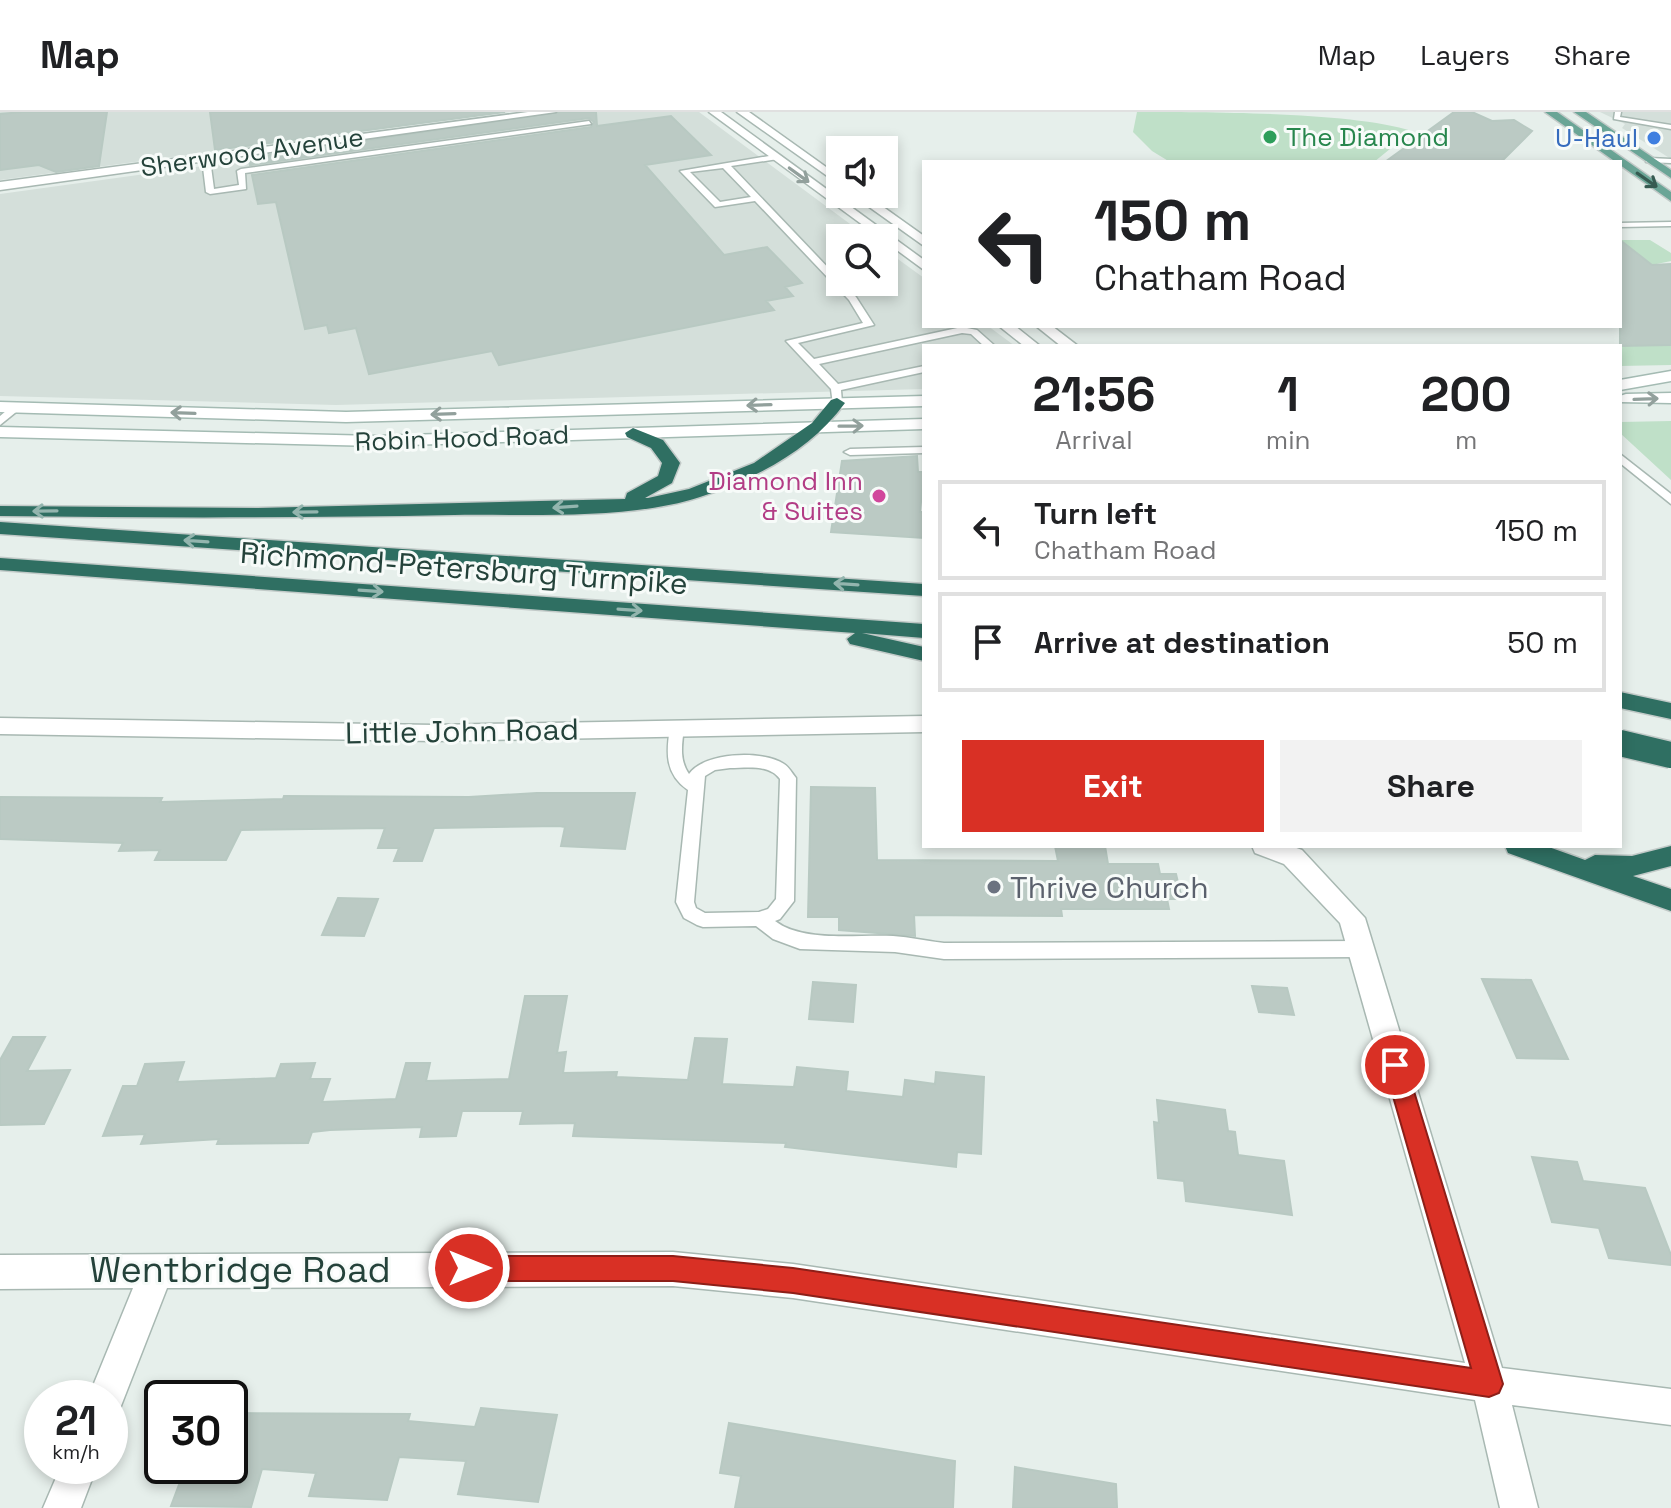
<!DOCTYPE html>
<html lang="en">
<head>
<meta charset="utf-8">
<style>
	body { margin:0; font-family:"Space Grotesk",sans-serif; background:#f2f2f2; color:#202124; height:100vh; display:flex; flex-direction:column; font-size:30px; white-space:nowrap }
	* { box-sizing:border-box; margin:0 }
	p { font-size:26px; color:#757577 }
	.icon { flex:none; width:44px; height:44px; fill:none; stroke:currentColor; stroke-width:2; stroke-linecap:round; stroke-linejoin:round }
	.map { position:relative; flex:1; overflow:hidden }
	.details { position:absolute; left:922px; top:232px; width:700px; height:504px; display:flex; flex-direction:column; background:#fff; border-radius:0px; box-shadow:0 4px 12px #0003 }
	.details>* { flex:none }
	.hud { position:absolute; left:922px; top:48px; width:700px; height:168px; border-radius:0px; box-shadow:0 4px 12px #0003; background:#fff; color:#202124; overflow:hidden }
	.controls { position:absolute; left:826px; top:24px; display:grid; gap:16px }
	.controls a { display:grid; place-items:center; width:72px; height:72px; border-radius:0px; background:#fff; box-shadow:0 4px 12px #0003; font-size:40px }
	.speed { position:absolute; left:24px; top:1268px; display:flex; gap:16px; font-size:40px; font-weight:700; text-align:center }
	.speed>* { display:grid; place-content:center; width:104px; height:104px; border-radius:50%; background:#fff; box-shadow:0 4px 12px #0003; line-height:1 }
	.speed small { font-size:20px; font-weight:400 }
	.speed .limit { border:4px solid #111; border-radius:12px; background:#fff; color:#111 }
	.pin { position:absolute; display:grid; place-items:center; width:68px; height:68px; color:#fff; margin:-34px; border:4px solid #fff; border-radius:50%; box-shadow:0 2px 8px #0007 }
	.me { position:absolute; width:88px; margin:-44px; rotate:90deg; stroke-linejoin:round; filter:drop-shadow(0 0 6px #0008) }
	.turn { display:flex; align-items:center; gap:28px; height:168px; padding:0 40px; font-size:36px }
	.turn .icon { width:104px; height:104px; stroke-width:2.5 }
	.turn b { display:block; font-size:56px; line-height:68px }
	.eta { display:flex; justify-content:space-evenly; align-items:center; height:136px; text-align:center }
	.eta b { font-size:48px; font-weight:700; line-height:56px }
	.primary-button { display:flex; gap:16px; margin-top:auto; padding:16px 40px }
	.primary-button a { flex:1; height:92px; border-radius:0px; background:#d93025; color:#fff; font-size:32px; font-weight:700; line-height:92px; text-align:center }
	.primary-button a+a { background:#f2f2f2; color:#202124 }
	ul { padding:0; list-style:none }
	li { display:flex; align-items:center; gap:24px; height:100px; margin:0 16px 12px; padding:0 24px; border:4px solid #e0e0e0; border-radius:0px }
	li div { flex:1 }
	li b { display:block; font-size:30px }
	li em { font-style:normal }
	header { display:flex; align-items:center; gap:48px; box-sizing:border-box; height:112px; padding:0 40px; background:#fff; border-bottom:2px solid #e0e0e0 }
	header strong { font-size:38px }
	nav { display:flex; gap:44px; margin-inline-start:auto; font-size:28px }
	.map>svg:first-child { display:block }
</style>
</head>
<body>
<header>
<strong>Map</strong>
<nav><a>Map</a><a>Layers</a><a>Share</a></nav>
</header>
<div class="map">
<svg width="1671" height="1396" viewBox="0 0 1671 1396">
	<rect width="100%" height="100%" fill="#e6efeb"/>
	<path fill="#d4dfda" d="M0,0H509L0,68Z
		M596,0H699L869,126H840V170H884V137L924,166V214H988L1015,234H924V277L336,293L0,284V82Z
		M1600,0H1671V47L1622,16L1625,12Z"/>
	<path fill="#bfe0c8" d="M1137,0C1207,0 1353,0 1412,19L1374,50H1170L1152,39L1133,20Z
		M1620,128H1650L1671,141V149L1652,153Z
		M1671,233V253L1620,254V234Z
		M1671,309V368L1620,321V310Z"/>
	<path fill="#bbcac4" stroke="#b8c9c2" stroke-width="2" d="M22,0H107L99,54L56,60L39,53L0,58V2Z
		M210,0H505L215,38Z
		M559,0H596L597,14L671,4L711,43L645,53L724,143L767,135L802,171L785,175L793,184L766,189L774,198L499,253L492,239L369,262L356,216L329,221L327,213L305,217L276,90L258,92L252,63L591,15L594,10L589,6L250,53L249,46Z
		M1454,0H1472L1492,9L1514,8L1532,19L1501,50H1385Z
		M1620,128L1652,153L1671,152V233L1620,234Z
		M917,344L918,360H924L920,400H924V426L831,420L842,349Z
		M811,675L875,676L877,748L1058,749L1055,734H1105L1108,752H1158L1160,762H1176L1182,787H1167L1169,797H1061L1062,804L914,803L915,824L839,818V805H808Z
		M537,681H635L625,737L561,734L565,715L559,714L434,716L422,749H394L399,736H378L385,716L241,718L226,748H155L160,738L119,739L123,731L0,727V685L162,686L160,690L283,687L284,684L469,685Z
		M338,786L378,787L364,824L322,823Z
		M1482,867L1531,868L1568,947L1517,946Z
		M813,870L856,873L853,910L809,907Z
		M1252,874L1287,876L1294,903L1259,900Z
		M525,884H567L557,941L566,940L563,961L617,960L616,965L688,968L695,926L727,927L722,972L794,975L797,955L848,960L846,979L903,985L905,968L935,972L936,960L984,965L981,1042L957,1040L956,1055L785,1035L786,1031L573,1024L575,1011L520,1012L523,999H462L456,1024L420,1025L422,1015L330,1018L312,1020L308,1031L217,1032L219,1027L141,1032L145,1022L103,1024L123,974H137L145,952L184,950L177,970L276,966L281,952L315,951L310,967H330L322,990L396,987L406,951H430L426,969L509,967Z
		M13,925H45L27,959L70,958L44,1012L0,1013V948Z
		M1157,988L1225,998L1228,1019L1235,1020L1238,1043L1284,1049L1292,1103L1186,1089L1184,1069L1158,1066L1154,1010L1159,1011Z
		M1532,1045L1577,1050L1583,1069L1645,1076L1671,1143V1153L1609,1146L1599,1116L1552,1110Z
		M481,1296L557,1303L538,1390L458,1382L466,1349L399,1345L387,1388L309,1384L316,1361L262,1357L251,1395L171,1394L186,1354H230V1301L410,1302L408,1309L475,1315Z
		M729,1311L955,1349L953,1396H735L741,1364L720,1361Z
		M1015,1355L1116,1372L1117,1396H1013Z"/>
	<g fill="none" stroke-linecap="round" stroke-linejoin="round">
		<defs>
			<path id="service" d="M1615,0H1621L1620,5L1671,13V17L1614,7Z
				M589,9L591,12L245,61L246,77L210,82L206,80L202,47L206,45L210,47L214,77L239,73L237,59L241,57Z
				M775,43L778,47L731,54L856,185L874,213L798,231L814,247L962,215L977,218L995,234H984L971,222L962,221L819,252L838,272L924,254V260L841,278L842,291L833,293L831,277L786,229L863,211L849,188L755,89L715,95L680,59ZM723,56L751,85L720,90L690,60Z
				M1649,46L1671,47V51L1646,50Z
				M1671,110V114L1620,115V111Z
				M12,294L21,296L0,313V304Z
				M924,335V341L850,343L844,340L850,337Z
				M1620,342L1671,382V392L1620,351Z
				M677,611L684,616C682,632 679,648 689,662C704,640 763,638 784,652C789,655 792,661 796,666L794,789L780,807L775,809C804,831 857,822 893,824C910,825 927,829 944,831L1360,829L1366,832L1369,837L1366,842L1360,845L944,847L895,840L800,837L773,827L756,814L703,815L697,813L684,806L676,790L688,678C665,662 666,641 670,616ZM730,656C747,656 769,652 780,667L776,787L768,797L759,800L705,801L696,796L694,790L705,664L715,658Z"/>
			<path id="minor" d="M924,604V620L434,629L0,622V606L434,613Z
				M1252,734H1291L1302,738L1365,806L1502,1256L1671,1277V1313L1512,1293L1538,1396H1500L1475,1288L793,1186L673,1174L167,1176L119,1299L110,1302V1286H88L133,1176L0,1177V1143L673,1140L793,1152L1465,1251L1340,811L1284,752L1255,741Z
				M61,1354H97L81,1396H43Z"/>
			<path id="tertiary" d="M528,0H556L0,78V70Z
				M709,0H721L924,148V158Z
				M737,0H749L840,65V73Z
				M851,82H865L924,124V134Z
				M999,214H1015L1040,234H1024Z
				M1036,214H1052L1078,234H1061Z"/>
			<path id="secondary" d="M1671,259V269L1620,278V268Z
				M1671,281V291L1620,290V284L1626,282Z
				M924,284V294L346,310L0,300V290L346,300Z
				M924,307V317L376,334L0,325V315L376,324Z"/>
			<path id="primary" d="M1545,0H1557L1671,80V89Z
				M1574,0H1586L1671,58V66Z"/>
			<path id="motorway" d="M837,286L845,291C811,338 755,367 700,385C630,408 529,402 454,403C302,406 151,406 0,404V394L258,396L625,387L627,381L658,364L662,351L651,336L627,325L625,321L633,316L663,328L680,351L672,371L645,386H648L689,377L754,351L812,311L831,288Z
				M0,410L924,472V484L0,422Z
				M0,446L924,512V526L862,521L924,535V549L850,532L847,527L855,521L0,458Z
				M1620,580L1671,591V607L1620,596Z
				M1505,734H1546L1585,748L1595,743L1632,744L1671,734V754L1633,764L1671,777V799L1508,741Z"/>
		</defs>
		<use href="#service" stroke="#a8b8b2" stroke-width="3"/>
		<use href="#minor" stroke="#a8b8b2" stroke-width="3"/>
		<use href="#tertiary" stroke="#a8b8b2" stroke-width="3"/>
		<use href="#secondary" stroke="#a4bbb3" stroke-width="3"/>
		<use href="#primary" stroke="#c2cac8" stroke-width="3"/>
		<use href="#motorway" stroke="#c2cac8" stroke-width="3"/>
		<use href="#service" fill="#fff" fill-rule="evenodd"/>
		<use href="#minor" fill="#fff" fill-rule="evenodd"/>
		<use href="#tertiary" fill="#fff" fill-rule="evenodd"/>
		<use href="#secondary" fill="#fff" fill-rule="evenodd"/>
		<use href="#primary" fill="#6aa596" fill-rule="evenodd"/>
		<use href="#motorway" fill="#2f6f62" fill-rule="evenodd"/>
		<defs>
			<path id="motorway-bridge" d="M1620,631L1671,643"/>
		</defs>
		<use href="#motorway-bridge" stroke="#c2cac8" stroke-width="29" stroke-linecap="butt"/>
		<use href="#motorway-bridge" stroke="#2f6f62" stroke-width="26"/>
	</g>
	<defs><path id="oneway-shaft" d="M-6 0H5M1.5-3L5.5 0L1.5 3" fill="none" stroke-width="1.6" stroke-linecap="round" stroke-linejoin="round" transform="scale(2)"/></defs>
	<g stroke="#92a09c">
		<use href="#oneway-shaft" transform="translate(799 63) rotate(36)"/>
		<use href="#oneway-shaft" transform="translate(1646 287) rotate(-2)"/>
		<use href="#oneway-shaft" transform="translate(759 293) rotate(178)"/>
		<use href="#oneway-shaft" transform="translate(183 301) rotate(-178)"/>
		<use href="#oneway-shaft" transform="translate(443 302) rotate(178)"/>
		<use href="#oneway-shaft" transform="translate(851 314) rotate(-1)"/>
	</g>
	<use stroke="#365b51" href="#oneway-shaft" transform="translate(1647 68) rotate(35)"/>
	<g stroke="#93b5ae">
		<use href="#oneway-shaft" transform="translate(565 395) rotate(176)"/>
		<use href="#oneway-shaft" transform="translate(45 399) rotate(179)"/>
		<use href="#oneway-shaft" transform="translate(305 400) rotate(179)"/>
		<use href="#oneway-shaft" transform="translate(196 429) rotate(-176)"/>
		<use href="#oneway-shaft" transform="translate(846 472) rotate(-176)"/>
		<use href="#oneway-shaft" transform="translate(371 479) rotate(4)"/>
		<use href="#oneway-shaft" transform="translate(630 498) rotate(4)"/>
	</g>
	<path fill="#d93025" stroke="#8d1f18" stroke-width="2" d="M1395,942L1402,945L1406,953L1503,1272L1499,1281L1489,1285L793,1181L673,1169H469L460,1165L456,1156L460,1147L469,1144H673L793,1156L1471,1256L1384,953L1387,945Z"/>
	<circle fill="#2e9e5b" stroke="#f7fbf9" stroke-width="3" cx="1270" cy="25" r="8"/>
	<circle fill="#3f7fe0" stroke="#f7fbf9" stroke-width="3" cx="1654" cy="26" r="8"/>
	<circle fill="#d1479c" stroke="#f7fbf9" stroke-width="3" cx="879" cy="384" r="8"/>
	<circle fill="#6b7280" stroke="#f7fbf9" stroke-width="3" cx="994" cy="775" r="8"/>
	<g text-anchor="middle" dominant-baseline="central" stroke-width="6" stroke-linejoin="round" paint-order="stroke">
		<g font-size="26" fill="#27864d" stroke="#f7fbf9" text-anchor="start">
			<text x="1286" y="25">The Diamond</text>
		</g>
		<g font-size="26" fill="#366cbe" stroke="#f7fbf9" text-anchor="end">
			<text x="1638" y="26">U-Haul</text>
		</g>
		<g font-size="26" fill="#24423a" stroke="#f7fbf9">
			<text transform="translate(252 40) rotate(-8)">Sherwood Avenue</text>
			<text transform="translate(462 326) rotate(-2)">Robin Hood Road</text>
		</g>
		<g font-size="26" fill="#b23c85" stroke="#f7fbf9" text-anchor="end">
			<text x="863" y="369">Diamond Inn<tspan x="863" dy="30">&amp; Suites</tspan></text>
		</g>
		<g font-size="30" fill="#24423a" stroke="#f7fbf9">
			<text transform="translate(464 456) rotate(4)">Richmond-Petersburg Turnpike</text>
			<text transform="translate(462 619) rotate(-1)">Little John Road</text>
		</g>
		<g font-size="30" fill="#5b616d" stroke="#f7fbf9" text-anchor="start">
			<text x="1010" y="775">Thrive Church</text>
		</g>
		<g font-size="36" fill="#24423a" stroke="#f7fbf9">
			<text x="240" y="1158">Wentbridge Road</text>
		</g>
	</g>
</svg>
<div class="controls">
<a><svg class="icon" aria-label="sound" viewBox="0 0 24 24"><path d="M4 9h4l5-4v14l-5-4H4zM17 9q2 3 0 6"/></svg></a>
<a><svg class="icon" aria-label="search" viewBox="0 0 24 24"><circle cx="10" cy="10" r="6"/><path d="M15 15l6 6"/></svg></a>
</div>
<div class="speed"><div>21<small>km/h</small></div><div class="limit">30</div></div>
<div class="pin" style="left:1395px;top:953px;background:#d93025"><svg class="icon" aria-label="arrive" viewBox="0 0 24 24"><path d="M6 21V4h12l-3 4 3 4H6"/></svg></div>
<svg class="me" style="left:469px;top:1156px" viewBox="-20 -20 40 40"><circle r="17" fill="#d93025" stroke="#fff" stroke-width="3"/><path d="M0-11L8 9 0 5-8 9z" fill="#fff"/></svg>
<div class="hud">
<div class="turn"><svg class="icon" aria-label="left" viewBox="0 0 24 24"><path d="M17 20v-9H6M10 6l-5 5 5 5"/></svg><div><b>150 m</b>Chatham Road</div></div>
</div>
<section class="details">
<div class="eta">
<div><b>21:56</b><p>Arrival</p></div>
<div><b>1</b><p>min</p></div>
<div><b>200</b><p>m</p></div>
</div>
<ul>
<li><svg class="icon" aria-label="left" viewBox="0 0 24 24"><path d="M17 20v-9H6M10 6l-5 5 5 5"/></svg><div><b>Turn left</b><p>Chatham Road</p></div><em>150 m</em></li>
<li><svg class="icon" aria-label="arrive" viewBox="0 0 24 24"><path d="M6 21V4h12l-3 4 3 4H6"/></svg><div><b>Arrive at destination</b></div><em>50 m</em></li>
</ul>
<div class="primary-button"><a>Exit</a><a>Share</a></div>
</section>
</div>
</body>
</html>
